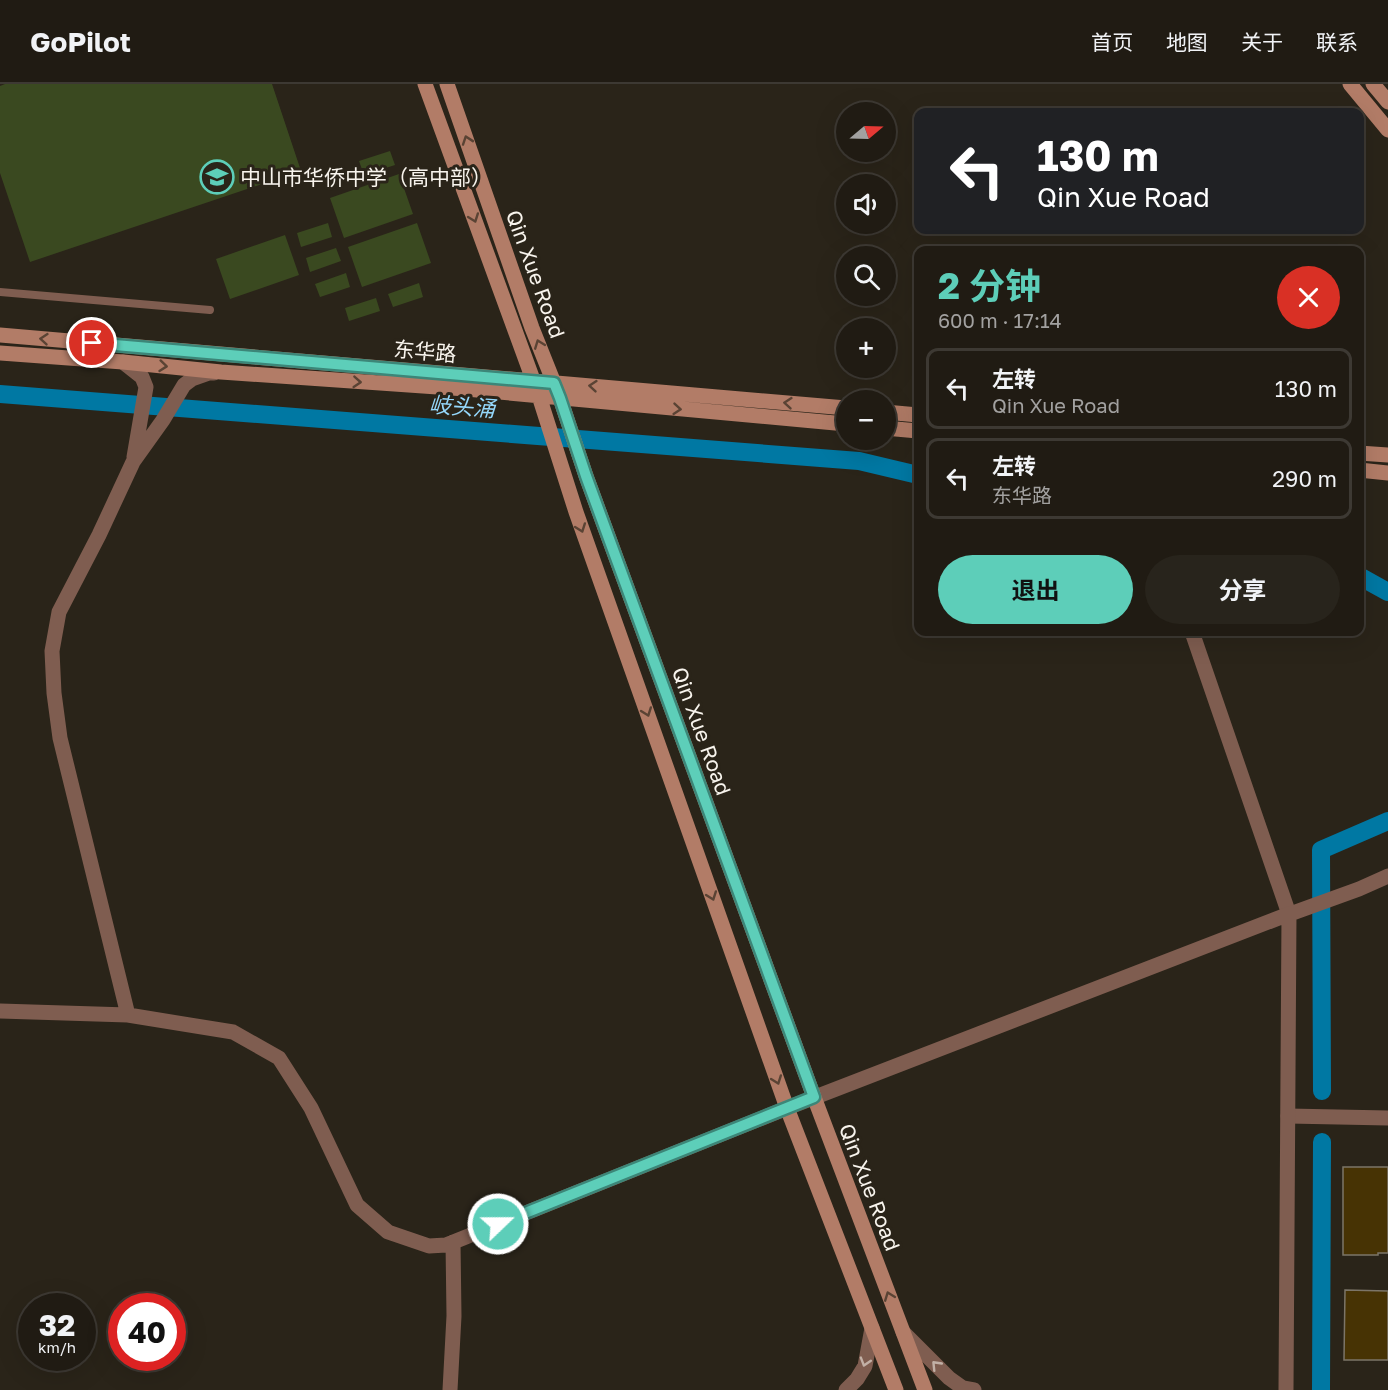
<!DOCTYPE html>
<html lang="zh">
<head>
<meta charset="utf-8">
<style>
	body { margin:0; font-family:"Golos Text","Noto Sans SC",sans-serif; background:#28241c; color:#f1f3f6; height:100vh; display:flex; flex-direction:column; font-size:22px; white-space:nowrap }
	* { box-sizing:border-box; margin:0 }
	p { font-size:20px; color:#a2a1a0 }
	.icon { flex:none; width:33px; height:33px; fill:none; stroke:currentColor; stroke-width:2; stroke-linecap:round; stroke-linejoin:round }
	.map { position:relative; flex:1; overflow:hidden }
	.panel { position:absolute; left:914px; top:162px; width:450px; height:390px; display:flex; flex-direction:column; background:#201b13; border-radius:12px; box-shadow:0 6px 24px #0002,0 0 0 2px #3d3933 }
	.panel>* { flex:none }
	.hud { position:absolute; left:914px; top:24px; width:450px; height:126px; border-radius:12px; box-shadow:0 6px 24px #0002,0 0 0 2px #3d3933; background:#202124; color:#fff; overflow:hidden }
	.needle { width:39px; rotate:71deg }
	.buttons { position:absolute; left:836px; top:18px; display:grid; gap:12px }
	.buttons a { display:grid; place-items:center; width:60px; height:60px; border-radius:50%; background:#201b13; box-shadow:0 6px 24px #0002,0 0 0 2px #3d3933; font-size:30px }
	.speed { position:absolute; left:18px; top:1209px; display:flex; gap:12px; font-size:30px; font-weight:700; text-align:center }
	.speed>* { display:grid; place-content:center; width:78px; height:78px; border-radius:50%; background:#201b13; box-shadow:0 6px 24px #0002,0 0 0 2px #3d3933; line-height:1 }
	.speed small { font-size:15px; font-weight:400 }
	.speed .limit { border:9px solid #d22; background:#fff; color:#111 }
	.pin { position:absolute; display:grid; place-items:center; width:51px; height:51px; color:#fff; margin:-26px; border:3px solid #fff; border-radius:50%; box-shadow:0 2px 6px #0007 }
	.me { position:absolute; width:66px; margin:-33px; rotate:68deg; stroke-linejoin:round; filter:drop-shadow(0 0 4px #0008) }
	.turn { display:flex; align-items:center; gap:21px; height:126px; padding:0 24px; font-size:27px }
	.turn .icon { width:78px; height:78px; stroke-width:2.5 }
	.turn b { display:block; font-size:42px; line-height:51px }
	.round { display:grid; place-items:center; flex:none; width:63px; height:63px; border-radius:32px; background:#28241c }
	.head { display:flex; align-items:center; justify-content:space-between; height:102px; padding:0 24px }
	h1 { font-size:36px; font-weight:700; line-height:45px; color:#5dceb9 }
	.action { display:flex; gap:12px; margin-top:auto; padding:12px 24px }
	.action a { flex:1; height:69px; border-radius:36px; background:#5dceb9; color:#111; font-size:24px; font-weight:700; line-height:69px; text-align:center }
	.action a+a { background:#28241c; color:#f1f3f6 }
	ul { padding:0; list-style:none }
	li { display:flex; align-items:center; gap:18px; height:81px; margin:0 12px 9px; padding:0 12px; border:3px solid #3d3933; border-radius:12px }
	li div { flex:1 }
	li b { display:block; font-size:22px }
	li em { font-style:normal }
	header { display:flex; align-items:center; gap:36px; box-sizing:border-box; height:84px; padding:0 30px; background:#201b13; border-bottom:2px solid #3d3933 }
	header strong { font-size:28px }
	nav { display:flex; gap:33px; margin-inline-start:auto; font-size:21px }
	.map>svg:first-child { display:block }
</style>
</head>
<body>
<header>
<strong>GoPilot</strong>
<nav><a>首页</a><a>地图</a><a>关于</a><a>联系</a></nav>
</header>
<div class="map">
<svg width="1388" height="1306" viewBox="0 0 1388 1306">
	<rect width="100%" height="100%" fill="#2a2419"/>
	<path fill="#3a4920" d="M5,0H272L301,87L30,178L0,89V2Z
		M390,67L395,81L364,91L359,77Z
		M399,90L413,130L344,154L330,114Z
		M328,139L332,153L301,163L297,149Z
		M417,139L431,179L362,203L348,163Z
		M285,151L299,191L230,215L216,175Z
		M336,164L341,177L310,188L306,174Z
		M346,189L350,203L320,213L315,200Z
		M419,199L423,213L393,223L388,210Z
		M376,214L380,227L349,237L345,224Z"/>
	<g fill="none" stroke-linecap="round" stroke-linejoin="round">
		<path stroke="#0078a3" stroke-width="18" d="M0,310L859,377L918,391
			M1359,492L1388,508
			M1322,1007L1321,766L1388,737
			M1321,1306L1322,1058"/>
	</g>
	<path fill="#473304" stroke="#7c7568" stroke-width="1.5" d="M1343,1083H1388V1169H1378V1171H1343Z
		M1345,1206L1388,1207V1276H1344Z"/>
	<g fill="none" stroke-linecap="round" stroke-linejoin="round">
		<path stroke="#7f5d50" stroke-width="8" d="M0,208L210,226"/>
		<path stroke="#7f5d50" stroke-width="15" d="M1192,548L1289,830H1290
			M1288,1032L1388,1034"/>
		<path stroke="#7f5d50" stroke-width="15" d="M123,278L142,293L146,303L134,373
			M1290,830L1359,805L1388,792
			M0,927L128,931L233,948L279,974L311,1024L357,1121L388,1148L429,1162L446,1161L787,1024L1289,830L1286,1306
			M128,931L60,654L54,609L52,567L59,528L99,451L133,378L163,336L184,301L192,295L209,289H214
			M903,1248L949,1294L963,1304L974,1306
			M450,1306L454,1232L453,1158
			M846,1306L857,1295L865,1282L872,1244"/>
		<path stroke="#b27c67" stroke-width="15" d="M425,0L539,312L576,428L787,1024L896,1306
			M447,0L532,244L560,314L586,392L814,1013L925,1306
			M1350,0L1388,46
			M1373,0L1388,18
			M0,251L846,324
			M0,269L123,278L221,288L466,305L846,340
			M885,328L918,331
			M885,344L918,347
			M1359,369L1388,371
			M1359,386L1388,389"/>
	</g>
	<defs><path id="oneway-chevron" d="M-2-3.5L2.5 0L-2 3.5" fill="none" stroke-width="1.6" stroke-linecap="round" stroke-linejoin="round" transform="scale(1.5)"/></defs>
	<g stroke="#5a4334">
		<use href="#oneway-chevron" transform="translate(467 56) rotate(-109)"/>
		<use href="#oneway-chevron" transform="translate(474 134) rotate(70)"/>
		<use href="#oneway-chevron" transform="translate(44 255) rotate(-175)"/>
		<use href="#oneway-chevron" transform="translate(539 260) rotate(-111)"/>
		<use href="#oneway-chevron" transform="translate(163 282) rotate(6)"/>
		<use href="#oneway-chevron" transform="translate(357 298) rotate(4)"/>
		<use href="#oneway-chevron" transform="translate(593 302) rotate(-175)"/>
		<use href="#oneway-chevron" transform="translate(788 319) rotate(-175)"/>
		<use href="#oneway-chevron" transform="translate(677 325) rotate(5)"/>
		<use href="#oneway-chevron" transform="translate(581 444) rotate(70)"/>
		<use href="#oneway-chevron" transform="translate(647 628) rotate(70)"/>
		<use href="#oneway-chevron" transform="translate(712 812) rotate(70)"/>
		<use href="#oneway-chevron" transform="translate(777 996) rotate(70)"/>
		<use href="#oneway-chevron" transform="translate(889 1212) rotate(-111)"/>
	</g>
	<g stroke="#c2b0a6">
		<use href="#oneway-chevron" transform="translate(865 1278) rotate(107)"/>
		<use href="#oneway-chevron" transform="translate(936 1281) rotate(-134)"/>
	</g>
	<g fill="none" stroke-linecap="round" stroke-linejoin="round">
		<defs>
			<path id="route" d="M92,259L554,299L560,314L586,392L814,1013L498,1140"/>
		</defs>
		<use href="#route" stroke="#3c8678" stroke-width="15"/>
		<use href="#route" stroke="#5dceb9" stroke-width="10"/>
	</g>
	<defs>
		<symbol id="school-ring" viewBox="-11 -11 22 22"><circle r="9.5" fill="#2a2419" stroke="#5dceb9" stroke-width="1.5"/><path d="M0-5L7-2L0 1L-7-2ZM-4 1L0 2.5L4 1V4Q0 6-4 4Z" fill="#5dceb9"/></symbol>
	</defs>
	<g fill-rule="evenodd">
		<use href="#school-ring" x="198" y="74" width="38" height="38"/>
	</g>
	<g text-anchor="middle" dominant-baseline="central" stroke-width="6" stroke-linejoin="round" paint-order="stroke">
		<g font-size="21" fill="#f8f4ed" stroke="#2a2419" text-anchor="start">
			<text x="240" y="93">中山市华侨中学（高中部）</text>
		</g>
		<g font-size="21" fill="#f8f4ed" stroke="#2a2419">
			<text transform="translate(536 190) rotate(70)">Qin Xue Road</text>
			<text transform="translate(425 267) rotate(5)">东华路</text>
			<text transform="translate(702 647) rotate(70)">Qin Xue Road</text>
			<text transform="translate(870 1103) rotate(69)">Qin Xue Road</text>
		</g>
		<g font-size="22" font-style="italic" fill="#95d8fc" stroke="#2a2419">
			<text transform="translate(462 322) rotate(4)">岐头涌</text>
		</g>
	</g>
</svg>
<div class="buttons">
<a><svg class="needle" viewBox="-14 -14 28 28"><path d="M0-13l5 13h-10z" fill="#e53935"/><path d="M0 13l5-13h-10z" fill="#a2a1a0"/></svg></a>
<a><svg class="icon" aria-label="sound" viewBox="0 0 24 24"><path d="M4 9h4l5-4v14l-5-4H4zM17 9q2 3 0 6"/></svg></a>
<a><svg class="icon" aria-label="search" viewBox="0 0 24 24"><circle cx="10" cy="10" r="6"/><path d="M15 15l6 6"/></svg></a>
<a>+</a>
<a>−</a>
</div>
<div class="speed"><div>32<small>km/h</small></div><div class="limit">40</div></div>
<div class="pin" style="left:92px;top:259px;background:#d93025"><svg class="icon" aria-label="arrive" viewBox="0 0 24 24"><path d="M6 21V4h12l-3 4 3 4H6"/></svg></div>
<svg class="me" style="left:498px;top:1140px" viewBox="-20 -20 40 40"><circle r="17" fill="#5dceb9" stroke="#fff" stroke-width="3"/><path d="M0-11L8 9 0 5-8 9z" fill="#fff"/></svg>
<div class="hud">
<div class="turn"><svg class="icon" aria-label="left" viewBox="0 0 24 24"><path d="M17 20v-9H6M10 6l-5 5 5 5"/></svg><div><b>130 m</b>Qin Xue Road</div></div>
</div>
<section class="panel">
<div class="head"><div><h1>2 分钟</h1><p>600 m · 17:14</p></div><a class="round" style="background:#d93025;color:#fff"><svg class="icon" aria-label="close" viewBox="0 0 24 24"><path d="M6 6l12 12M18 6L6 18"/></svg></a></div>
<ul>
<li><svg class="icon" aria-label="left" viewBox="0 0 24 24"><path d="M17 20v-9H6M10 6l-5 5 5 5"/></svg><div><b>左转</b><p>Qin Xue Road</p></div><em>130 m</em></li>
<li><svg class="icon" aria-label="left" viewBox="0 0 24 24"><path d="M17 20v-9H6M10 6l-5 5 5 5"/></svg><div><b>左转</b><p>东华路</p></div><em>290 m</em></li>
</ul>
<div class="action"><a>退出</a><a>分享</a></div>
</section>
</div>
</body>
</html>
